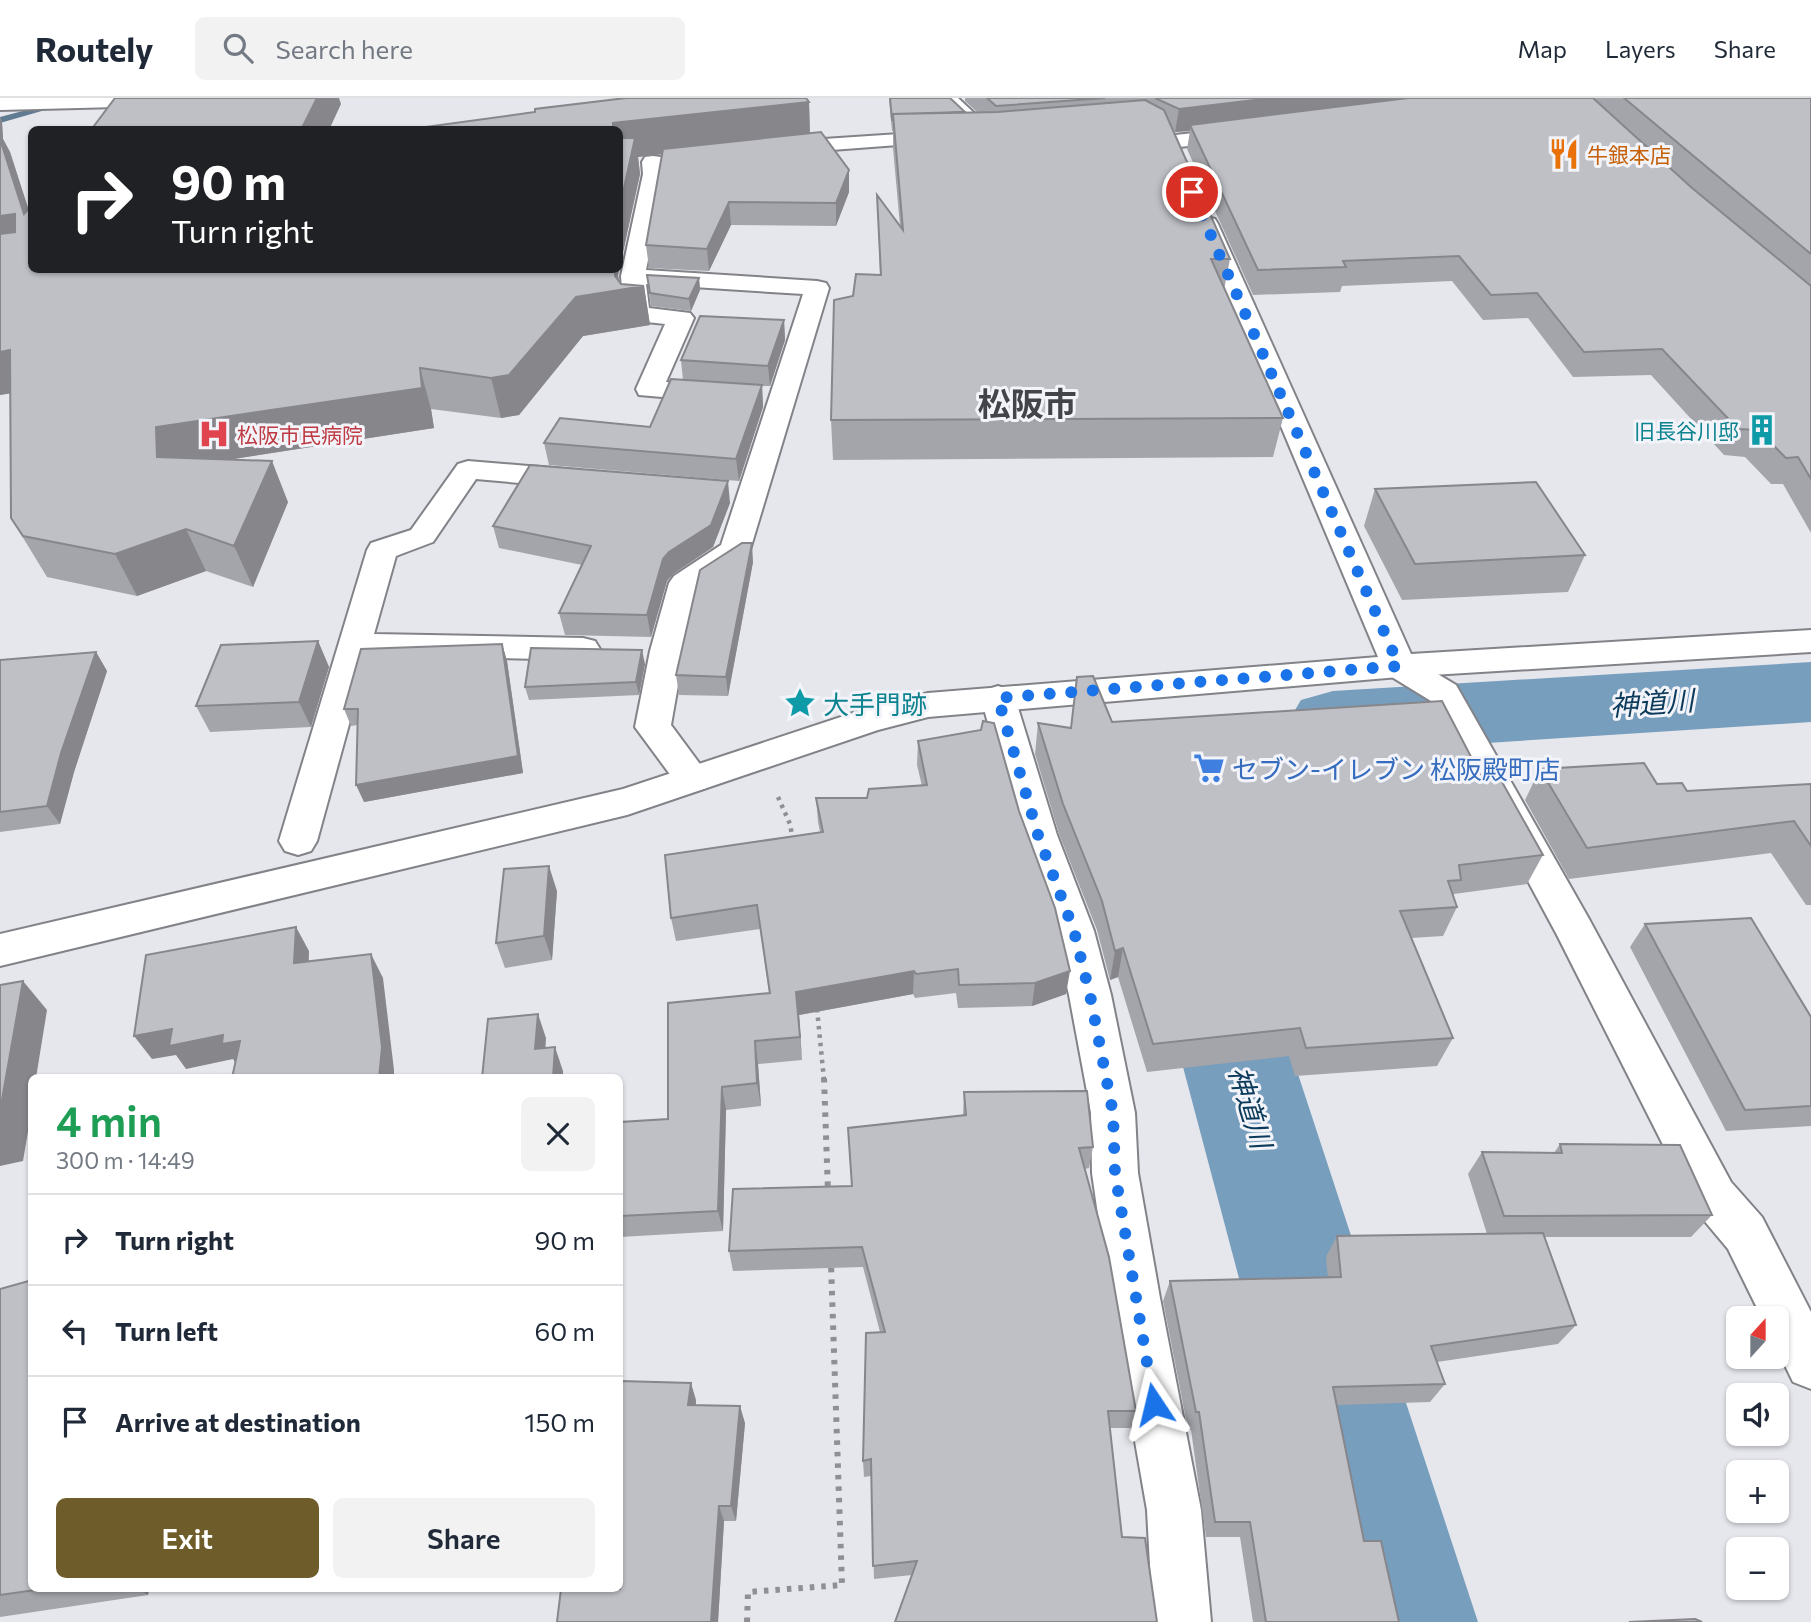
<!DOCTYPE html>
<html lang="en">
<head>
<meta charset="utf-8">
<style>
	body { margin:0; font-family:Commissioner,"Noto Sans JP",sans-serif; background:#f2f2f3; color:#1f2937; height:100vh; display:flex; flex-direction:column; font-size:26px; white-space:nowrap }
	* { box-sizing:border-box; margin:0 }
	p { font-size:23px; color:#747a83 }
	.icon { flex:none; width:38px; height:38px; fill:none; stroke:currentColor; stroke-width:2; stroke-linecap:round; stroke-linejoin:round }
	.map { position:relative; flex:1; overflow:hidden }
	.drawer { position:absolute; left:28px; top:976px; width:595px; height:518px; display:flex; flex-direction:column; background:#fff; border-radius:10px; box-shadow:0 2px 5px #0004 }
	.drawer>* { flex:none }
	.top-card { position:absolute; left:28px; top:28px; width:595px; height:147px; border-radius:10px; box-shadow:0 2px 5px #0004; background:#202124; color:#fff; overflow:hidden }
	.needle { width:46px; rotate:21deg }
	.fabs { position:absolute; left:1726px; top:1208px; display:grid; gap:14px }
	.fabs a { display:grid; place-items:center; width:63px; height:63px; border-radius:10px; background:#fff; box-shadow:0 2px 5px #0004; font-size:35px }
	.pin { position:absolute; display:grid; place-items:center; width:60px; height:60px; color:#fff; margin:-30px; border:4px solid #fff; border-radius:50%; box-shadow:0 2px 7px #0007 }
	.me { position:absolute; width:77px; margin:-38px; rotate:350deg; stroke-linejoin:round; filter:drop-shadow(0 0 5px #0008) }
	.turn { display:flex; align-items:center; gap:24px; height:147px; padding:0 28px; font-size:32px }
	.turn .icon { width:91px; height:91px; stroke-width:2.5 }
	.turn b { display:block; font-size:49px; line-height:60px }
	.round { display:grid; place-items:center; flex:none; width:74px; height:74px; border-radius:10px; background:#f2f2f3 }
	.overview { display:flex; align-items:center; justify-content:space-between; height:119px; padding:0 28px }
	h1 { font-size:42px; font-weight:600; line-height:52px; color:#1e9e55 }
	.button { display:flex; gap:14px; margin-top:auto; padding:14px 28px }
	.button a { flex:1; height:80px; border-radius:10px; background:#6e5c2a; color:#fff; font-size:28px; font-weight:600; line-height:80px; text-align:center }
	.button a+a { background:#f2f2f3; color:#1f2937 }
	ul { padding:0; list-style:none }
	li { display:flex; align-items:center; gap:21px; height:91px; padding:0 28px; border-top:2px solid #e0e1e3 }
	li div { flex:1 }
	li b { display:block; font-size:26px }
	li em { font-style:normal }
	header { display:flex; align-items:center; gap:42px; box-sizing:border-box; height:98px; padding:0 35px; background:#fff; border-bottom:2px solid #e0e1e3 }
	header strong { font-size:33px }
	nav { display:flex; gap:38px; margin-inline-start:auto; font-size:24px }
	.search { width:490px; height:63px; background:#f2f2f3; display:flex; align-items:center; gap:18px; box-sizing:border-box; padding:0 24px; border-radius:10px; color:#747a83; font-size:26px }
	.map>svg:first-child { display:block }
</style>
</head>
<body>
<header>
<strong>Routely</strong>
<div class="search"><svg class="icon" aria-label="search" viewBox="0 0 24 24"><circle cx="10" cy="10" r="6"/><path d="M15 15l6 6"/></svg>Search here</div>
<nav><a>Map</a><a>Layers</a><a>Share</a></nav>
</header>
<div class="map">
<svg width="1811" height="1524" viewBox="0 0 1811 1524">
	<rect width="100%" height="100%" fill="#e6e7ed"/>
	<g fill="none" stroke-linecap="round" stroke-linejoin="round">
		<path fill="#617c92" fill-rule="evenodd" d="M72,0H87L0,25V19Z"/>
		<path fill="#789ebd" fill-rule="evenodd" d="M1811,564V624L1333,655L1301,646L1288,624L1301,602L1333,593Z
			M1199,792L1236,804L1251,833L1478,1524H1330L1147,833L1162,804Z"/>
		<defs>
			<path id="lane" d="M943,0H958L990,30L993,33L989,42H979L977,34Z"/>
			<path id="street" d="M0,0H246L243,4L236,6L0,12Z
				M1145,22L1175,37L1241,30L1248,32L1251,36L1248,40L1241,42L1171,50L1141,34L1124,33L1121,29L1124,25Z
				M945,33L952,35L955,39L952,43L778,56L771,54L767,50L771,46L778,44Z
				M653,58L661,59L665,76L646,172L817,183L826,185L829,190L750,452L746,459L700,490L684,553L671,627L711,681L706,690L693,694L680,690L635,629L650,553L669,485L674,478L721,447L803,196L646,186L649,210L690,215L694,220L666,284L729,290L733,296L729,302L719,304L639,297L636,291L665,226L628,222L624,217L621,178L643,76L642,64L645,59Z
				M468,363L576,372L586,375L591,381L586,387L576,390L476,381L433,444L396,458L374,536L583,540L595,543L600,551L595,559L583,562L368,557L317,743L311,753L298,757L285,753L279,743L367,452L371,445L411,432L458,366Z
				M1399,557L1411,560L1456,587L1589,821L1731,1084L1762,1119L1811,1214V1291L1793,1284L1776,1249V1220H1762L1728,1151L1697,1114L1557,837L1431,603L1387,576L1382,568L1387,560Z
				M998,588L1010,592L1015,600L1057,737L1094,833L1111,897L1135,1015L1138,1075L1160,1200L1201,1412L1211,1524H1153L1147,1412L1110,1200L1092,1075L1091,1015L1069,897L1054,833L1019,737L981,600L986,592Z"/>
			<path id="secondary" d="M1207,119L1215,121L1218,126L1411,556L1811,532V554L1399,579L928,619L878,632L627,717L0,868V836L623,691L856,614L928,595L1378,559L1196,126L1199,121Z"/>
		</defs>
		<use href="#lane" stroke="#828388" stroke-width="4"/>
		<use href="#street" stroke="#828388" stroke-width="4"/>
		<use href="#secondary" stroke="#828388" stroke-width="4"/>
		<path stroke="#8f8f94" stroke-width="4.5" stroke-dasharray="3.5 5" stroke-linecap="butt" d="M778,699L790,726L793,743
			M817,911L824,982"/>
		<path stroke="#8f8f94" stroke-width="6" stroke-dasharray="4.5 7" stroke-linecap="butt" d="M824,980L828,1094
			M747,1524L748,1494L842,1487L831,1166"/>
		<use href="#lane" fill="#fff" fill-rule="evenodd"/>
		<use href="#street" fill="#fff" fill-rule="evenodd"/>
		<use href="#secondary" fill="#fff" fill-rule="evenodd"/>
	</g>
	<path fill="#a4a5aa" d="M889,0L965,14H977L965,3V0H1811V435L1783,386H1771L1745,359L1724,357L1651,277L1573,279L1528,220L1483,222L1452,183L1342,188L1340,194L1253,197L1187,51L1190,33L1175,34L1173,33L1230,161L1224,192L1283,320L1273,359L833,362L831,322L853,198L880,177L877,97L900,128L893,50V33H892Z
		M809,4L810,35L849,94L836,128L731,127L709,173L649,170L646,147L662,56L638,59L640,76L618,177L619,183L621,186L644,188L650,227L583,238L519,317L501,320L431,311L434,330L233,361L288,404L253,489L206,473L137,498L47,479L11,420V295L0,297V19L2,24L3,41L10,54L28,111L620,172V32Z
		M647,177L699,180L700,192L691,213L651,208Z
		M784,222L785,242L770,288H762L763,309L739,383L549,367L544,345L650,329L683,282L681,262Z
		M1375,391L1585,457L1568,494L1402,502L1364,428Z
		M730,405L713,449L673,476L667,483L651,539L565,537L559,515L582,467L499,450L493,428Z
		M753,464L728,598L679,597L676,577Z
		M318,543L329,569L311,629L210,634L196,608Z
		M502,546L507,563L523,675L364,704L358,627L351,628L344,611Z
		M96,554L107,573L74,674L60,726L0,734V562Z
		M645,566L639,597L529,602L525,589Z
		M1112,624L1480,676L1543,757L1527,786L1454,796L1453,798L1457,809L1443,838L1411,840L1453,940L1437,968L1295,978L1289,958L1147,974L1118,879L1110,882L1097,832L1059,736L1035,656L1038,625L1071,630Z
		M918,643L1066,896L1032,908L958,910L956,895L915,900L913,896L799,917L802,962L758,966L761,1008L726,1012L723,1133L621,1139L620,1151V1024L668,1021L769,895L760,831L676,843L671,820L820,734L818,724L816,700H867L922,688L917,667Z
		M1540,671L1657,686L1687,693L1811,686V807H1806L1771,755L1569,781L1525,702Z
		M557,793L552,862L505,870L496,845Z
		M1645,826L1811,919V1028L1726,1033L1630,849Z
		M964,994L1093,1049L1089,1070L1085,1071L1136,1313L1130,1330H1110L1122,1439L912,1477L874,1481L871,1378L864,1379L863,1363L880,1234L863,1169L733,1173L729,1153L852,1088L963,1017Z
		M1560,1046L1712,1117L1691,1139H1544L1576,1227L1558,1246L1437,1264L1445,1286L1430,1304L1337,1307L1364,1443L1399,1524H1253L1240,1439H1206L1191,1332H1188L1163,1203L1170,1183L1328,1180L1326,1159L1337,1138L1487,1136L1468,1076L1482,1054L1554,1055Z
		M0,1191L32,1491H149L148,1497L0,1519Z
		M696,1302V1307L745,1325L736,1423H724L718,1524H557L620,1491Z"/>
	<path fill="#86868b" d="M317,0H339L341,6L329,32H301Z
		M1272,0H1421L1190,27V33L1175,34L1179,11Z
		M809,4L810,39L638,59L640,76L618,177L620,192L644,188L650,227L583,238L519,317L501,320L491,280L576,199L615,172H620V32H613V25Z
		M0,19L2,24L3,41L10,54L32,122L24,116L0,46Z
		M849,72V94L836,128V105Z
		M729,104L731,127L709,173L707,151Z
		M15,116L32,149L0,158V118Z
		M699,180L700,192L691,213L689,201Z
		M784,222L785,242L770,288L768,268Z
		M10,252L31,292L0,297V254Z
		M420,270L431,311L434,330L175,370L157,359L156,329Z
		M762,287L763,309L739,383L736,361Z
		M272,363L288,404L253,489L234,448Z
		M728,383L730,405L713,449L673,476L667,483L651,539L647,517L663,461Z
		M186,431L206,473L137,498L115,456Z
		M752,445L753,464L728,598L726,579Z
		M318,543L329,569L311,629L299,604Z
		M502,546L507,563L523,675L364,704L356,687Z
		M642,552L645,566L639,597L636,584Z
		M96,554L107,573L74,674L60,726L47,708L61,655Z
		M549,768L557,793L552,862L544,838Z
		M296,829L309,853L308,889L294,865Z
		M1123,850L1118,879L1110,882L1115,853Z
		M371,856L383,880L394,972V980H379Z
		M914,873L913,896L799,917L802,962L796,894Z
		M1070,873L1066,896L1032,908L1035,885Z
		M23,883L47,912L36,980H32V1010L23,1063L0,1068V1013Z
		M538,916L546,940L544,975L535,951Z
		M172,931L223,937L240,943L238,969L233,961L186,971L176,957L152,961L134,938Z
		M755,943L758,966L761,1008L757,985Z
		M555,949L563,973V980H553Z
		M722,989L726,1012L723,1133L718,1113Z
		M691,1285L696,1302L694,1324L688,1307Z
		M740,1308L745,1325L736,1423L731,1408Z
		M719,1408L724,1423L718,1524H711Z
		M139,1491H149L148,1497Z"/>
	<path fill="#bfc0c6" stroke="#86868b" stroke-width="2" d="M115,0H317L301,32H91Z
		M626,0H806L809,4L613,25V32H425V29L535,14V11Z
		M890,0H950L965,14L893,16V22H892Z
		M987,0H1105L996,8Z
		M1155,0H1272L1179,11Z
		M1408,0H1593L1692,90L1811,188V381L1798,359L1786,360L1758,332L1738,331L1662,251L1584,254L1537,195L1491,197L1459,158L1343,163L1346,169L1258,172L1190,27Z
		M1624,0H1811V156Z
		M1145,2L1164,12L1230,161H1211L1283,320L831,322L834,202L853,198L856,176L881,177L877,97L903,132L893,16L998,14Z
		M821,34L849,72L836,105L729,104L707,151L646,147L663,51Z
		M620,40H635L620,108Z
		M0,41L24,116L32,107V172H615V178L621,186L644,188L576,199L509,277L491,280L420,270L422,290L156,329L157,359L272,363L234,448L186,431L115,456L23,438L11,420L10,252L0,254V136L15,134V116L0,118Z
		M647,177L699,180L689,201L650,195Z
		M700,218L784,222L768,268L681,262Z
		M671,281L762,287L736,361L544,345L560,320L650,329Z
		M530,367L728,383L711,427L669,454L663,461L647,517L559,515L591,448L493,428Z
		M1536,384L1585,457L1415,466L1375,391Z
		M742,445H752L726,579L676,577L700,472Z
		M318,543L299,604L196,608L221,547Z
		M502,546L518,658L356,687L358,611H344L361,551Z
		M531,550L642,552L636,584L525,589Z
		M96,554L61,655L47,708L0,714V562Z
		M1093,578L1112,624L1442,603L1480,676L1497,675L1543,757L1459,767L1461,782L1448,783L1457,809L1400,813L1453,940L1306,950L1300,930L1153,946L1123,850L1115,853L1102,803L1063,706L1038,625L1071,630L1077,579Z
		M983,623L994,625L1019,713L1055,810L1070,873L1035,885L959,887L958,871L916,876L914,873L796,894L800,939L755,943L757,985L722,989L718,1113L620,1118V1024L668,1021V905L770,895L757,807L671,820L665,757L823,734L816,700H867L869,691L927,687L918,643L981,632Z
		M1644,665L1657,686L1682,685L1687,693L1811,686V748L1794,723L1587,750L1540,671Z
		M549,768L544,838L496,845L504,771Z
		M1751,820L1811,919V1008L1745,1012L1645,826Z
		M296,829L294,865L371,856L382,949L379,980H232L240,943L222,946L223,937L169,948L172,931L134,938L146,857Z
		M23,883L0,1013V887Z
		M538,916L535,951L555,949L553,980H482L488,921Z
		M1087,993L1093,1049L1079,1050L1109,1159L1136,1313H1108L1122,1439L1145,1440L1157,1524H895L917,1463L873,1468L871,1361L863,1363L866,1235L885,1234L862,1149L729,1153L733,1091L852,1088L848,1030L966,1017L964,994Z
		M1560,1046L1680,1047L1712,1117L1504,1118L1482,1054L1562,1055Z
		M1543,1135L1576,1227L1431,1248L1445,1286L1333,1289L1364,1443H1381L1399,1524H1266L1250,1424H1215L1199,1314H1196L1170,1183L1341,1179L1337,1138Z
		M32,1182V1491H42L0,1497V1191Z
		M620,1283L691,1285L688,1307L740,1308L731,1408H719L711,1524H557L561,1491H620Z
		M1695,1521L1702,1524H1629Z"/>
	<g fill="none" stroke-linecap="round" stroke-linejoin="round">
		<path stroke="#1a73e8" stroke-width="12" stroke-dasharray="0 21.6" d="M1154,1306L1115,1075L1113,1015L1090,897L1074,833L1038,737L998,600L1399,568L1192,94"/>
	</g>
	<defs>
		<symbol id="restaurant-bare" viewBox="-9 -9 18 18"><path d="M-5-6h1v4h1v-4h1v4h1v-4h1v5L-1.5 .5V6h-2V.5L-5-1ZM5-6V6H3V1.5H1.5Q1.5-4 5-6Z" fill="#e8710a" stroke="#f3f4fa" stroke-width="2.5" paint-order="stroke"/></symbol>
		<symbol id="building-bare" viewBox="-9 -9 18 18"><path d="M-4-6H4V6H1V3H-1V6H-4ZM-2.5-4.3h1.7v1.8h-1.7ZM.8-4.3h1.7v1.8H.8ZM-2.5-1h1.7V.8h-1.7ZM.8-1h1.7V.8H.8Z" fill="#0f9aa8" stroke="#f3f4fa" stroke-width="2.5" paint-order="stroke"/></symbol>
		<symbol id="hospital-bare" viewBox="-9 -9 18 18"><path d="M-5-5h3v3.5h4V-5h3V5h-3V1.5h-4V5h-3Z" fill="#e0444e" stroke="#f3f4fa" stroke-width="2.5" paint-order="stroke"/></symbol>
		<symbol id="sight-bare" viewBox="-9 -9 18 18"><path d="M0-6L1.8-2.2L6-1.7L2.9 1.2L3.7 5.4L0 3.3L-3.7 5.4L-2.9 1.2L-6-1.7L-1.8-2.2Z" fill="#0f9aa8" stroke="#f3f4fa" stroke-width="2.5" paint-order="stroke"/></symbol>
		<symbol id="supermarket-bare" viewBox="-9 -9 18 18"><path d="M-6-5.5h2.5l.6 2H6L4.5 2H-2.5L-4.4-4H-6ZM-1.5 3.2a1.3 1.3 0 1 0 .1 0ZM3 3.2a1.3 1.3 0 1 0 .1 0Z" fill="#3f7fe0" stroke="#f3f4fa" stroke-width="2.5" paint-order="stroke"/></symbol>
	</defs>
	<g fill-rule="evenodd">
		<use href="#restaurant-bare" x="1542" y="34" width="44" height="44"/>
		<use href="#building-bare" x="1740" y="310" width="44" height="44"/>
		<use href="#hospital-bare" x="192" y="314" width="44" height="44"/>
		<use href="#sight-bare" x="778" y="583" width="44" height="44"/>
		<use href="#supermarket-bare" x="1187" y="648" width="44" height="44"/>
	</g>
	<g text-anchor="middle" dominant-baseline="central" stroke-width="6" stroke-linejoin="round" paint-order="stroke">
		<g font-size="21" fill="#c56008" stroke="#f3f4fa" text-anchor="start">
			<text x="1587" y="56">牛銀本店</text>
		</g>
		<g font-size="21" fill="#0d838f" stroke="#f3f4fa" text-anchor="end">
			<text x="1739" y="332">旧長谷川邸</text>
		</g>
		<g font-size="21" fill="#be3a42" stroke="#f3f4fa" text-anchor="start">
			<text x="237" y="336">松阪市民病院</text>
		</g>
		<g font-size="26" fill="#0d838f" stroke="#f3f4fa" text-anchor="start">
			<text x="823" y="605">大手門跡</text>
		</g>
		<g font-size="26" fill="#366cbe" stroke="#f3f4fa" text-anchor="start">
			<text x="1232" y="670">セブン-イレブン 松阪殿町店</text>
		</g>
		<g font-size="28" font-style="italic" fill="#0b3a5a" stroke="#f3f4fa">
			<text transform="translate(1652 604) rotate(-4)">神道川</text>
			<text transform="translate(1251 1009) rotate(73)">神道川</text>
		</g>
		<g font-size="33" font-weight="bold" fill="#434449" stroke="#f3f4fa">
			<text x="1027" y="304">松阪市</text>
		</g>
	</g>
</svg>
<div class="fabs">
<a><svg class="needle" viewBox="-14 -14 28 28"><path d="M0-13l5 13h-10z" fill="#e53935"/><path d="M0 13l5-13h-10z" fill="#747a83"/></svg></a>
<a><svg class="icon" aria-label="sound" viewBox="0 0 24 24"><path d="M4 9h4l5-4v14l-5-4H4zM17 9q2 3 0 6"/></svg></a>
<a>+</a>
<a>−</a>
</div>
<div class="pin" style="left:1192px;top:94px;background:#d93025"><svg class="icon" aria-label="arrive" viewBox="0 0 24 24"><path d="M6 21V4h12l-3 4 3 4H6"/></svg></div>
<svg class="me" style="left:1154px;top:1306px" viewBox="-20 -20 40 40"><path d="M0-17L14 15 0 8-14 15z" fill="#1a73e8" stroke="#fff" stroke-width="4"/></svg>
<div class="top-card">
<div class="turn"><svg class="icon" aria-label="right" viewBox="0 0 24 24"><path d="M7 20v-9h11M14 6l5 5-5 5"/></svg><div><b>90 m</b>Turn right</div></div>
</div>
<section class="drawer">
<div class="overview"><div><h1>4 min</h1><p>300 m · 14:49</p></div><a class="round"><svg class="icon" aria-label="close" viewBox="0 0 24 24"><path d="M6 6l12 12M18 6L6 18"/></svg></a></div>
<ul>
<li><svg class="icon" aria-label="right" viewBox="0 0 24 24"><path d="M7 20v-9h11M14 6l5 5-5 5"/></svg><div><b>Turn right</b></div><em>90 m</em></li>
<li><svg class="icon" aria-label="left" viewBox="0 0 24 24"><path d="M17 20v-9H6M10 6l-5 5 5 5"/></svg><div><b>Turn left</b></div><em>60 m</em></li>
<li><svg class="icon" aria-label="arrive" viewBox="0 0 24 24"><path d="M6 21V4h12l-3 4 3 4H6"/></svg><div><b>Arrive at destination</b></div><em>150 m</em></li>
</ul>
<div class="button"><a>Exit</a><a>Share</a></div>
</section>
</div>
</body>
</html>
